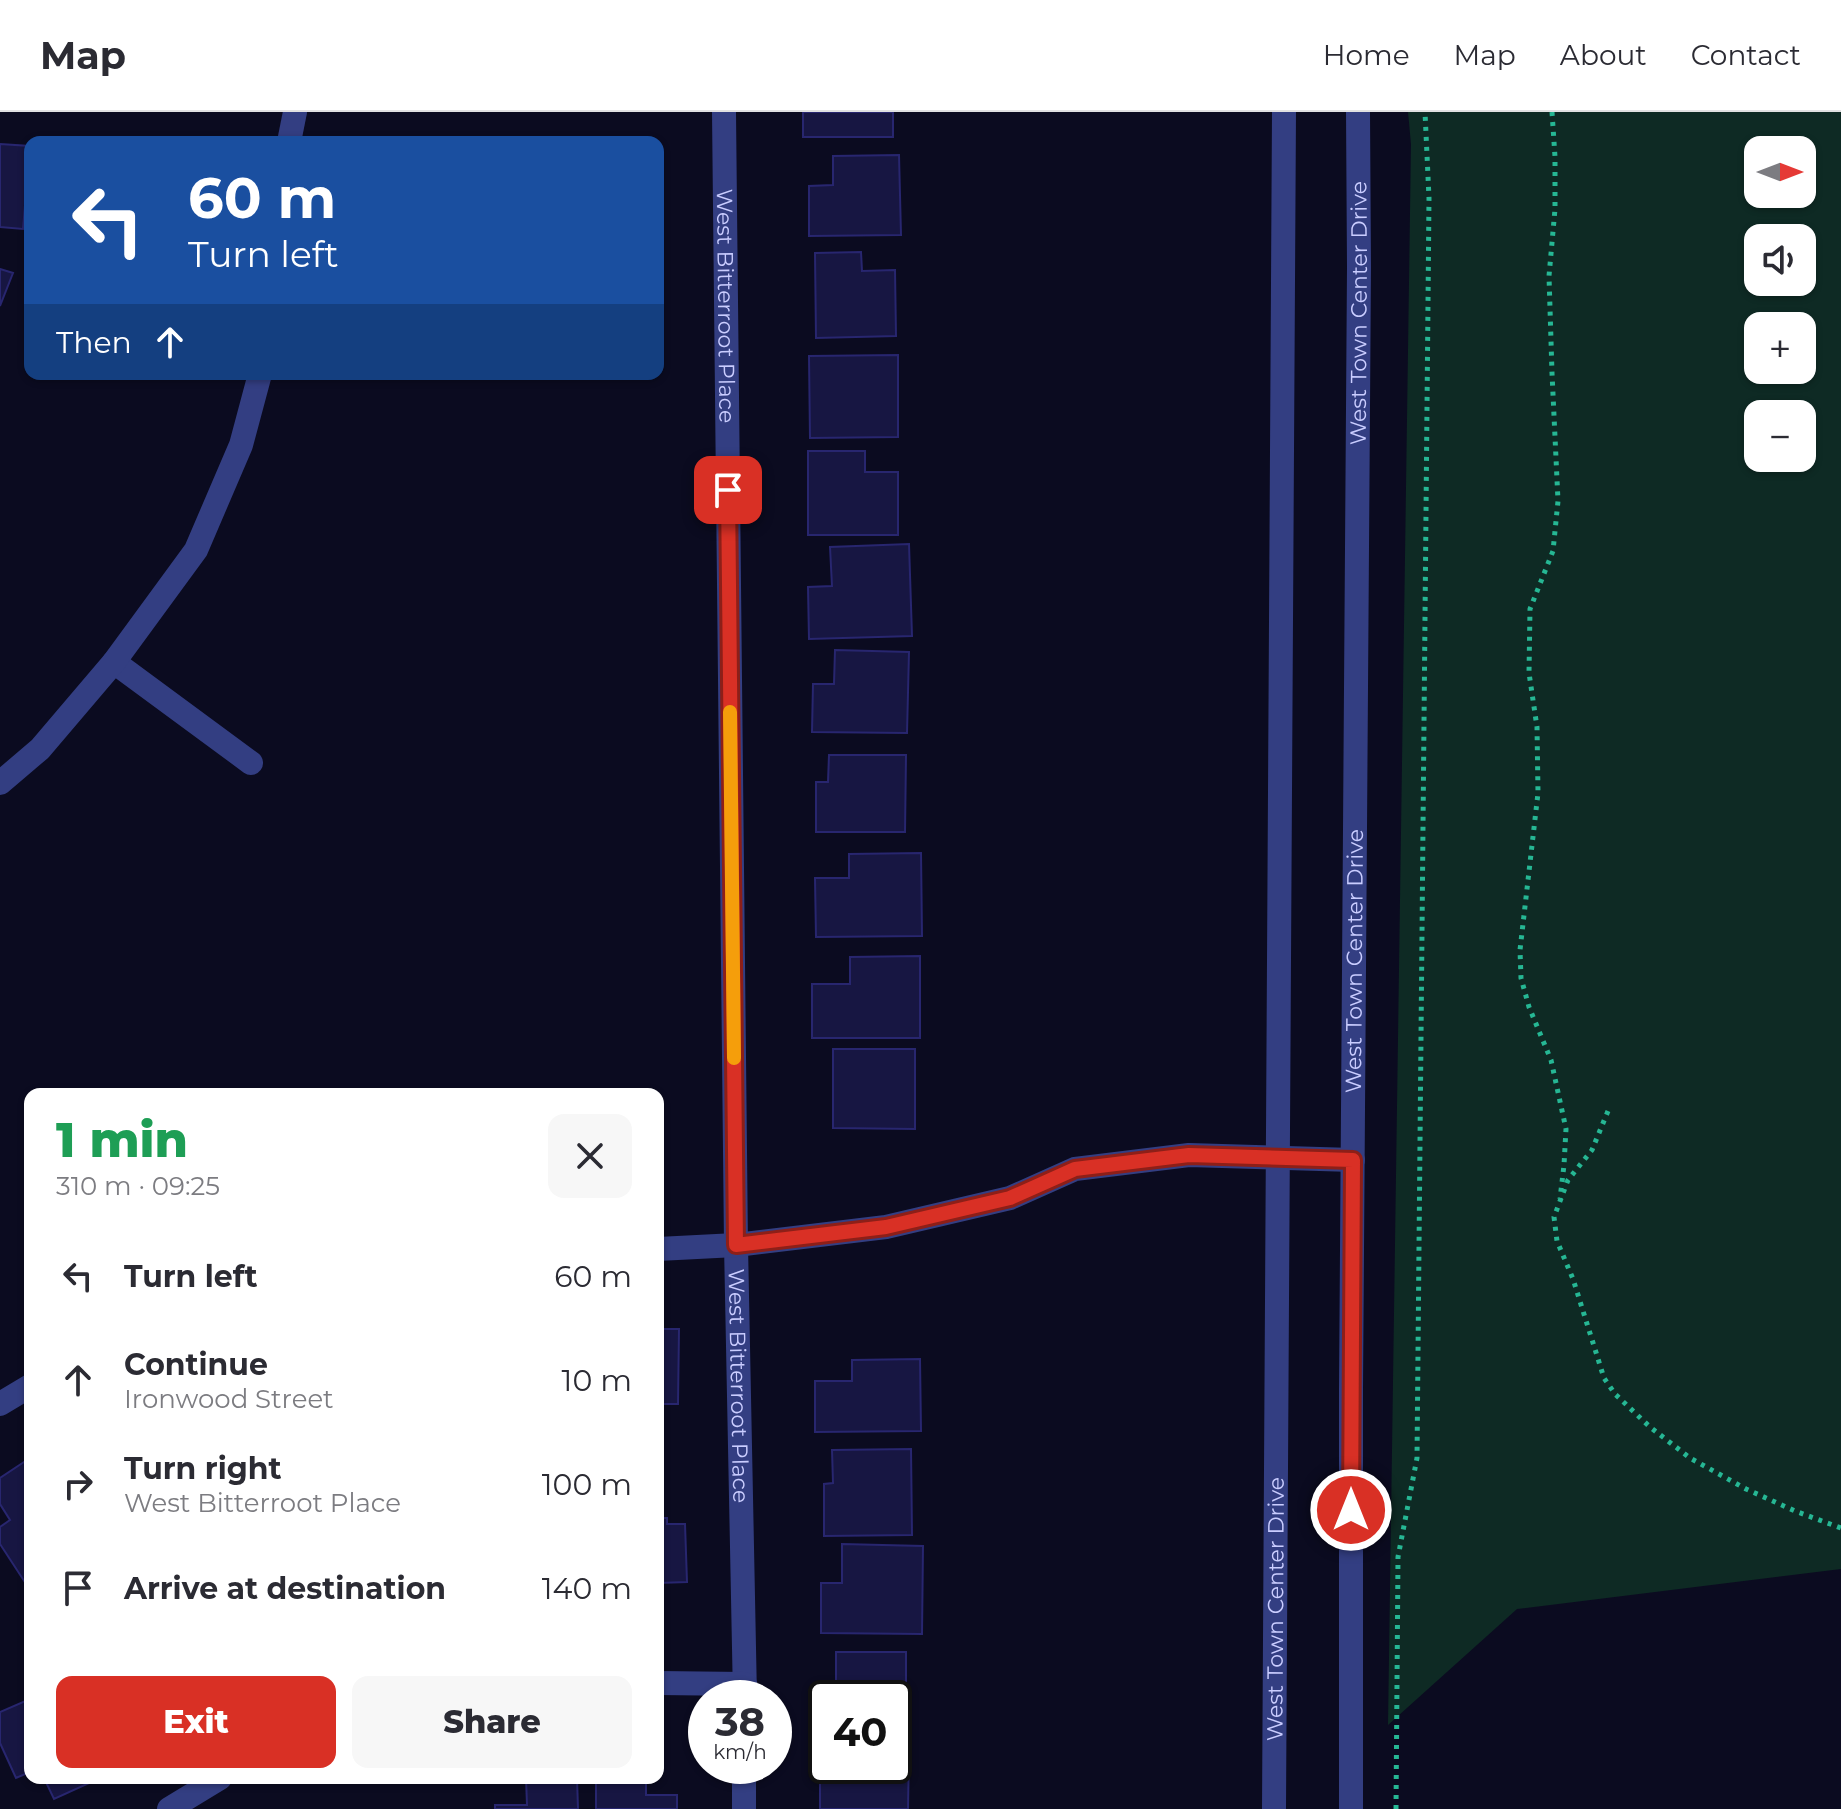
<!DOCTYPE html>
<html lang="en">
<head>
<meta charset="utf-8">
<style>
	body { margin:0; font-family:Montserrat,sans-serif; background:#f7f7f7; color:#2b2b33; height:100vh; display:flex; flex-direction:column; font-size:30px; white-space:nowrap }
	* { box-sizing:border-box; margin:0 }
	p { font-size:26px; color:#7c7c81 }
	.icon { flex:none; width:44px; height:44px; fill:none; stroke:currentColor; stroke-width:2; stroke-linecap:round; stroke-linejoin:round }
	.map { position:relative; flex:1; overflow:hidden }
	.sheet { position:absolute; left:24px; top:976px; width:640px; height:696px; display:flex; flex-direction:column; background:#fff; border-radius:16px; box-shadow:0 2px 6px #0004 }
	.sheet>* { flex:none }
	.guide { position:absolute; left:24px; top:24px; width:640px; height:244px; border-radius:16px; box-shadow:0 2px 6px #0004; background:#1a4fa0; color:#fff; overflow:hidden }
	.needle { width:52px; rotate:90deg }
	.controls { position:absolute; left:1744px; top:24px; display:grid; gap:16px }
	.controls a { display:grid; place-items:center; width:72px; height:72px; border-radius:16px; background:#fff; box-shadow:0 2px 6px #0004; font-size:40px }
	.speed { position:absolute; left:688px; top:1568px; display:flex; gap:16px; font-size:40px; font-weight:700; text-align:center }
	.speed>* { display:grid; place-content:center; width:104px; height:104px; border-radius:50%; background:#fff; box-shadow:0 2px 6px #0004; line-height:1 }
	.speed small { font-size:20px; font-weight:400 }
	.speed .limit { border:4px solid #111; border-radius:12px; background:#fff; color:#111 }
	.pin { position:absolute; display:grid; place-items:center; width:68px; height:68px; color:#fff; margin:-34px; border-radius:16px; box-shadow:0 4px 12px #0006 }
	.me { position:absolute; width:88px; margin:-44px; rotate:0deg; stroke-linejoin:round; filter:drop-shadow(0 0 6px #0008) }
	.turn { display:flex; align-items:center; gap:28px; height:168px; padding:0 32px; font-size:36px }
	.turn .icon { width:104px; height:104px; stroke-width:2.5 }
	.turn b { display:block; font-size:56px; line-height:68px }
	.then { display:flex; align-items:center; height:76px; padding:0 32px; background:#0003; gap:16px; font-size:30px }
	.round { display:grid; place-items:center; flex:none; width:84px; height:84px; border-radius:16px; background:#f7f7f7 }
	.headline { display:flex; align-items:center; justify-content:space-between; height:136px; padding:0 32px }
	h1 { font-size:48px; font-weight:800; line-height:60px; color:#1e9e55 }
	.button { display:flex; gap:16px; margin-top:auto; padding:16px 32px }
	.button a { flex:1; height:92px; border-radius:16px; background:#d93025; color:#fff; font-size:32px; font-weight:800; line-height:92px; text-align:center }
	.button a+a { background:#f7f7f7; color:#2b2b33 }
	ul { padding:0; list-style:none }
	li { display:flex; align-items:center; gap:24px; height:104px; padding:0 32px }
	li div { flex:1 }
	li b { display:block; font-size:30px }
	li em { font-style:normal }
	header { display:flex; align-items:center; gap:48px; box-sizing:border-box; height:112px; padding:0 40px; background:#fff; border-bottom:2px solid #e1e1e2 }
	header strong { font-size:38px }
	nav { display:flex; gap:44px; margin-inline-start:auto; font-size:28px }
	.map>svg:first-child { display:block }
</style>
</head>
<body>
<header>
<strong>Map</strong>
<nav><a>Home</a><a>Map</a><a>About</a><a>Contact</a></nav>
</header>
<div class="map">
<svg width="1841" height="1697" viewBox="0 0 1841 1697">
	<rect width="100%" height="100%" fill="#0b0b20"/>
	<path fill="#0e2a24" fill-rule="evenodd" d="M1408,0H1841V1457L1517,1497L1388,1613L1411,32ZM1758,38H1802V82H1758ZM1758,126H1802V170H1758ZM1758,214H1802V258H1758ZM1758,302H1802V346H1758Z"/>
	<path fill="#171642" stroke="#28266f" stroke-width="2" d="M803,0H893V25H803Z
		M0,32L30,34L23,117L0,115Z
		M899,43L901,123L809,124V74L833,73V44Z
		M861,140L862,159L895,158L896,224L816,226L815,141Z
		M0,157L13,161L0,194Z
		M898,243V325L810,326L809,244Z
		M808,339H865V360H898V423H808Z
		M909,432L912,524L809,527L808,475L832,474L830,435Z
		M835,538L909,540L907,621L812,620L813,572H834Z
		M829,643H906L905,720H816V670H828Z
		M921,741L922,824L816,825L815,766H849V742Z
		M920,844V926H812V872H850V845Z
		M833,937H915V1017L833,1016Z
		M658,1217H679L678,1292H658Z
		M920,1247L921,1319L815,1320V1269H852V1248Z
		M911,1337L912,1423L824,1424V1372L833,1371L832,1338Z
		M30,1346V1478L0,1432V1415L10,1408L0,1392V1366Z
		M658,1406H667V1412H685L687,1470L658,1471Z
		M842,1432L923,1434L922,1522L821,1521V1471H842Z
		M836,1540H906V1624H894V1586H826V1624H815V1572H836Z
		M30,1587V1660L16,1666L0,1631V1600Z
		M894,1639H909L908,1697H820V1667H832V1654H894Z
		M44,1666H100L54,1687Z
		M526,1666H577L578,1697H495V1693H527Z
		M596,1666H646V1683H677V1697H596Z"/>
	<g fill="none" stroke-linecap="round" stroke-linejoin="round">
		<path stroke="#26b794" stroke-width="5" stroke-dasharray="4 6" stroke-linecap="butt" d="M1552,0L1555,45V97L1549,164L1552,261L1558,389L1553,439L1530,497L1529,561L1537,615L1538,681L1520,838L1521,866L1529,895L1551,948L1566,1017L1564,1053L1560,1087
			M1608,999L1592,1038L1568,1068L1554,1105L1557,1129L1573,1167L1604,1266L1615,1282L1650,1315L1690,1346L1746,1377L1795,1399L1841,1416
			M1396,1697L1398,1445L1417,1346L1429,86L1425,0"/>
		<g stroke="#333e82" stroke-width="24">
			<path id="s1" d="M724,0L736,1133L745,1586"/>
			<path d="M289,30L295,0"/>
			<path d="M114,550L251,651"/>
			<path d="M0,671L40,637L114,550L196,438L241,333L260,262"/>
			<path d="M658,1137L736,1133L886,1115L1010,1086L1075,1057L1189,1043L1353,1048"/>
			<path d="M0,1292L30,1274"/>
			<path d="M658,1571L745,1572"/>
			<path d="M169,1697L220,1666"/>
			<path d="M744,1697V1654"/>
			<path id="s2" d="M1274,1697L1284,0"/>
			<path id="s3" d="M1351,1697V1278L1359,155L1358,0"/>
		</g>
	</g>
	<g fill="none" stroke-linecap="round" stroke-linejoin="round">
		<defs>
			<path id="route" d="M728,378L736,1133L886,1115L1010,1086L1075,1057L1189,1043L1353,1048L1351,1398"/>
		</defs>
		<use href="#route" stroke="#8d1f18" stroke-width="20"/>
		<use href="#route" stroke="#d93025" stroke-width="14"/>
		<path stroke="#f59e0b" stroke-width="14" d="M730,600L734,946"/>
	</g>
	<g text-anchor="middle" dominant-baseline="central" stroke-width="8" stroke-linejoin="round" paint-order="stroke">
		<g font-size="22" fill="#cacdff" stroke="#0b0b20">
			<text stroke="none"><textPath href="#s1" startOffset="194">West Bitterroot Place</textPath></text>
			<text stroke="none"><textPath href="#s3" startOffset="1496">West Town Center Drive</textPath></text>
			<text stroke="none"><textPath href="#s3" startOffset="848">West Town Center Drive</textPath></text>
			<text stroke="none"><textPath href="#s1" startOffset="1274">West Bitterroot Place</textPath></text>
			<text stroke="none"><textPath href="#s2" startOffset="200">West Town Center Drive</textPath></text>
		</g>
	</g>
</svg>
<div class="controls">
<a><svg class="needle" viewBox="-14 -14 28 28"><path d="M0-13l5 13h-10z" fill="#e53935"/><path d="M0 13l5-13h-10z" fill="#7c7c81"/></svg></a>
<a><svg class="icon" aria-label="sound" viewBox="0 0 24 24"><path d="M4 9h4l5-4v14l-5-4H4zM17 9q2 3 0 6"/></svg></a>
<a>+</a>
<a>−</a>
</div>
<div class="speed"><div>38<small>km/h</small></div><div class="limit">40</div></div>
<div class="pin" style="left:728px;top:378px;background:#d93025"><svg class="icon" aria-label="arrive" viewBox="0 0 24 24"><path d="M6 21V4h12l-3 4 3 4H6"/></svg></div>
<svg class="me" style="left:1351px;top:1398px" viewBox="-20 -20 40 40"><circle r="17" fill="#d93025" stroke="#fff" stroke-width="3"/><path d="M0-11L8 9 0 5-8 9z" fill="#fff"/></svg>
<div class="guide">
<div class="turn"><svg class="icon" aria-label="left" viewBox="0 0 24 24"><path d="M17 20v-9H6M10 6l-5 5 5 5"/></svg><div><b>60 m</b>Turn left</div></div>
<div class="then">Then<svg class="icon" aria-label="ahead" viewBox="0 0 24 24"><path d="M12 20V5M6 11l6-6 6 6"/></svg></div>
</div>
<section class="sheet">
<div class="headline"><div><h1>1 min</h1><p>310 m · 09:25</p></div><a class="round"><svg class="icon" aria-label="close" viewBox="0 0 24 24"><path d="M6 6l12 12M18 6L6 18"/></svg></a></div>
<ul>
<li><svg class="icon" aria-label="left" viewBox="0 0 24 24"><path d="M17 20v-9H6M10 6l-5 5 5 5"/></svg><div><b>Turn left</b></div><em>60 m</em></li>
<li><svg class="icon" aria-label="ahead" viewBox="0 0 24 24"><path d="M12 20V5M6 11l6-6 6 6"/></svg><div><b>Continue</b><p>Ironwood Street</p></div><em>10 m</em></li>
<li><svg class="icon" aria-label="right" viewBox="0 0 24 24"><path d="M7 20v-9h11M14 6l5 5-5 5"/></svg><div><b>Turn right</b><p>West Bitterroot Place</p></div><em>100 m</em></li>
<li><svg class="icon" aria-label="arrive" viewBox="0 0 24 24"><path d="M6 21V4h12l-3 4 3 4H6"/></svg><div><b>Arrive at destination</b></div><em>140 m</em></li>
</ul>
<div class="button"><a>Exit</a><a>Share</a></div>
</section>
</div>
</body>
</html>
